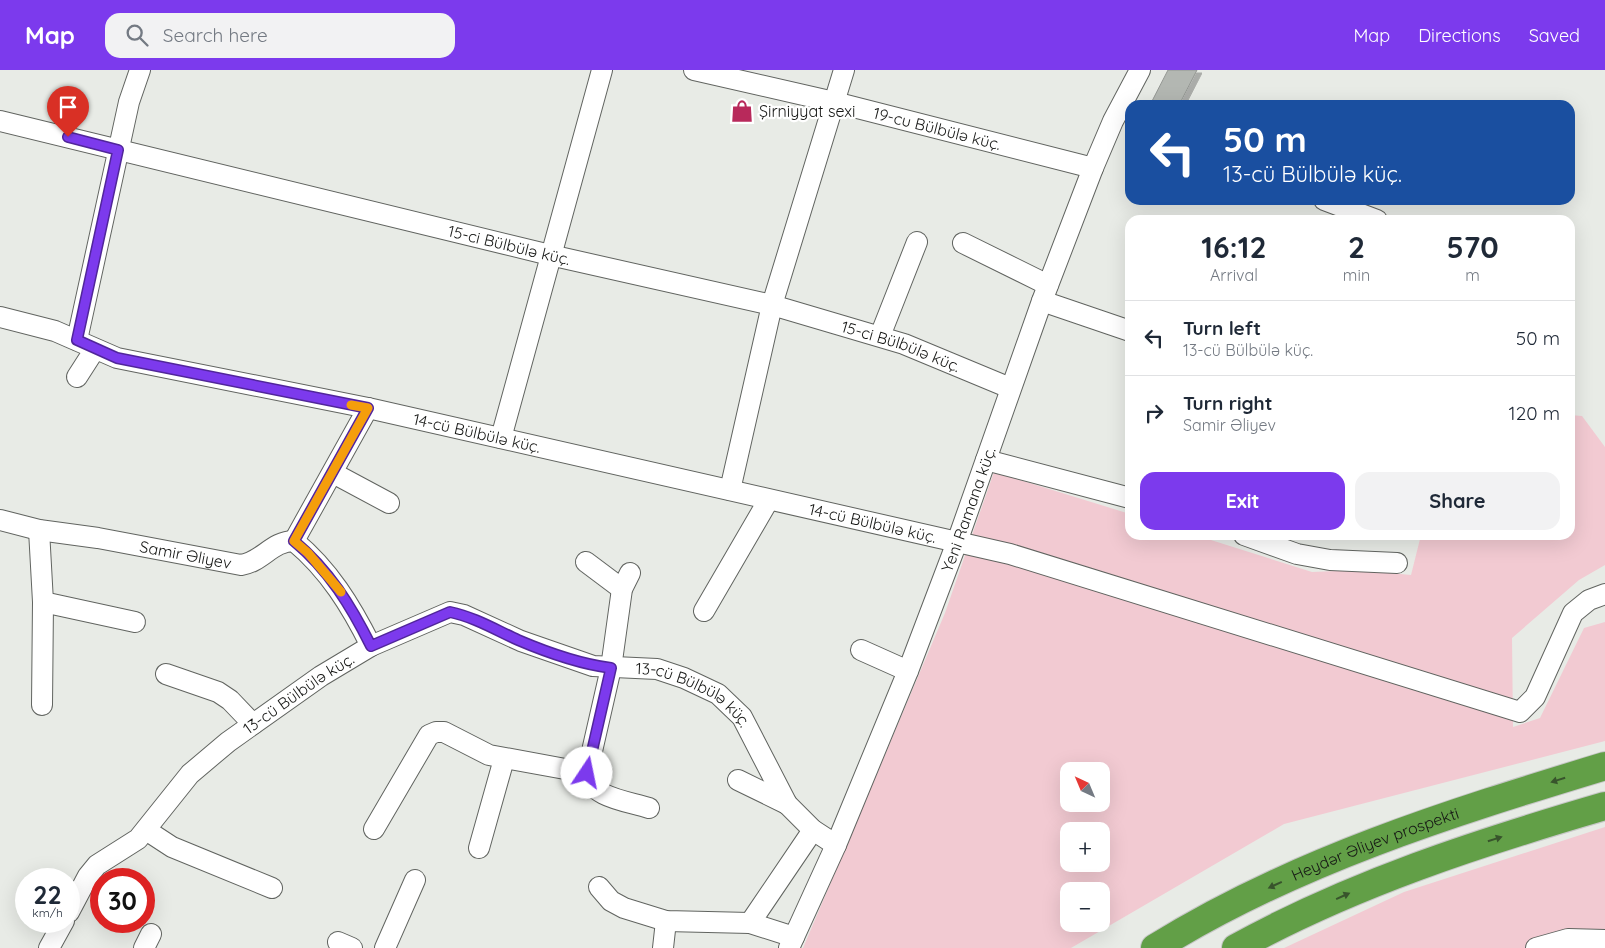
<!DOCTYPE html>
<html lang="en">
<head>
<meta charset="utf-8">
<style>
	body { margin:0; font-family:Quicksand,sans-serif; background:#f2f2f3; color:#1f2937; height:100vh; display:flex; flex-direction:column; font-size:19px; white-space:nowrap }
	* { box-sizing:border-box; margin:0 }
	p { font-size:16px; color:#747a83 }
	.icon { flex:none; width:28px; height:28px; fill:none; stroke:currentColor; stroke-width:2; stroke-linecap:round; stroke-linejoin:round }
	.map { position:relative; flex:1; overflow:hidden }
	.details { position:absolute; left:1125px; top:145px; width:450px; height:325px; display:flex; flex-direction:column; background:#fff; border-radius:15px; box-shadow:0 5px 20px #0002 }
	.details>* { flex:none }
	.guide { position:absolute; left:1125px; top:30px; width:450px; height:105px; border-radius:15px; box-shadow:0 5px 20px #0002; background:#1a4fa0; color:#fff; overflow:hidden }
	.needle { width:32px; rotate:316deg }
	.tools { position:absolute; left:1060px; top:692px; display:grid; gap:10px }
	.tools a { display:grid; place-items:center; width:50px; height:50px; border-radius:10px; background:#fff; box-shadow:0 5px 20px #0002; font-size:25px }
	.speed { position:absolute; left:15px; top:798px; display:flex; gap:10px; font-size:25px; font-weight:700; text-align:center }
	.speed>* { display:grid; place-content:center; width:65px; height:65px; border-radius:50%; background:#fff; box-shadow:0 5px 20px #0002; line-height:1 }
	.speed small { font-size:12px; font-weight:400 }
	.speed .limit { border:8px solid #d22; background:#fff; color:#111 }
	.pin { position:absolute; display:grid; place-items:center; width:42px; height:42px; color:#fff; margin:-51px -21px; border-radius:50% 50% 50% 0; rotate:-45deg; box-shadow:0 0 5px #0007 }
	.pin .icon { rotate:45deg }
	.me { position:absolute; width:55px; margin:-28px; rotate:11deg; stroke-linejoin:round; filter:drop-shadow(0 0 4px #0008) }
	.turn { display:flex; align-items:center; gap:18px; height:105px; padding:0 15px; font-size:22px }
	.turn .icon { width:65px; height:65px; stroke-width:2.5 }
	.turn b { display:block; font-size:35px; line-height:42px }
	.eta { display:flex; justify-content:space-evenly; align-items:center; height:85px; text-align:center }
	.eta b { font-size:30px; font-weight:700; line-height:35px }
	.cta { display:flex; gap:10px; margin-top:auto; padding:10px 15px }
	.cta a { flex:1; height:58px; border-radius:15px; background:#7c3aed; color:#fff; font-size:20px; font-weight:700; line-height:58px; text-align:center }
	.cta a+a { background:#f2f2f3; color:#1f2937 }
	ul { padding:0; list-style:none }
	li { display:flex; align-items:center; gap:15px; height:75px; padding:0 15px; border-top:1px solid #e0e1e3 }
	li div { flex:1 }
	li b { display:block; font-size:19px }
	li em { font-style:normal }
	header { display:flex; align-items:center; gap:30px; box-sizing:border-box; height:70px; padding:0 25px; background:#7c3aed; color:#fff }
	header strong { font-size:24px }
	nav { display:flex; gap:28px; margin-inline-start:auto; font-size:18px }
	.search { width:350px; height:45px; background:#f2f2f3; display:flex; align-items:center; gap:12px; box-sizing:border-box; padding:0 18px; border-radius:15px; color:#747a83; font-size:19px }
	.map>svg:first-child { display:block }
</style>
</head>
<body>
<header>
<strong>Map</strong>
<div class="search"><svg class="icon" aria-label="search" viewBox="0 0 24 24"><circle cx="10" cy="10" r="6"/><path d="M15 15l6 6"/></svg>Search here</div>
<nav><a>Map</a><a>Directions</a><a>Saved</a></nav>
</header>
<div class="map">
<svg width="1605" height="878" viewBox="0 0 1605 878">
	<defs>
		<filter id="shadow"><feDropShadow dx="5" dy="3" stdDeviation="0" flood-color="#0004"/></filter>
	</defs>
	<rect width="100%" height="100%" fill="#e8ebe6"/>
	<path fill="#f2cad2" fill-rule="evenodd" d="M1570,345L1582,346L1605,377V495L1579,510L1512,568L1513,657L1540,648L1584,558L1605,552V671L1284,754L1071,878H803L945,543L994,402L1130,444V465H1195L1312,502L1359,500L1411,505L1421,465H1570ZM1069,701H1101V734H1069ZM1069,761H1101V794H1069ZM1069,821H1101V854H1069Z
		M1605,757V878H1284L1404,822Z"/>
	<path fill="#b3b7b2" stroke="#949793" filter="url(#shadow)" d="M1168,0H1197L1179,35H1150Z"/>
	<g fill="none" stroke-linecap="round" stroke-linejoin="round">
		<defs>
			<g id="minor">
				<path id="s1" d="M694,0L834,32L1093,98"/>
				<path id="s2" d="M0,51L550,185L772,235L904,274L1010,318"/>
				<path d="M1324,130L1377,150"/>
				<path d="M963,173L1048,215"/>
				<path d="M1042,231L1130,261"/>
				<path id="s3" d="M0,247L55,261L117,288L368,338L1010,484L1520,642L1535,627L1573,543L1589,530L1605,524"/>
				<path d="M880,266L917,172"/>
				<path d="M77,270L129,32L140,0"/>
				<path d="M77,307L95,279"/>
				<path d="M501,368L602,0"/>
				<path d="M986,390L1130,428"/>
				<path d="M333,403L389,433"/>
				<path d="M730,420L772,235L844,0"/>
				<path id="s4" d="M0,450L39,460L98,468L241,495C262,492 272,471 294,471C329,500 351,536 371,576"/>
				<path d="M39,460L43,532L42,635"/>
				<path d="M1244,465L1297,484L1330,490L1397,493"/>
				<path d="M294,471L368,338"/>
				<path d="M586,492L622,519"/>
				<path d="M630,503L622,519L611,598L587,703C590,728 628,731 649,738"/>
				<path d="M43,532L135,552"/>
				<path d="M704,541L768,431"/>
				<path d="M861,580L908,601"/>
				<path d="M166,604L218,622L230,630L253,654"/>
				<path d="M738,710L787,734"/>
				<path d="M374,759L429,665L436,662H444L489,685L587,703"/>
				<path d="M146,760L172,777L272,818"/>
				<path d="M479,778L504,689"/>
				<path d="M599,817L611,831L624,838L666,851L750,853L794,867"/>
				<path id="s5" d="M69,842L88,806L97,795L138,769L190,704L228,672L321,606L371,576L450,542L464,545L521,571L593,596L657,599L684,608L718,624L742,647L787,734L813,760L836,775"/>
				<path d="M750,853L813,760"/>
				<path d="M338,872L352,878"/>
				<path d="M49,878L64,851"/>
				<path d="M144,878L151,864"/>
				<path d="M385,878L415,810"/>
				<path d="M663,878L666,851"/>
				<path id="s6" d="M789,878L836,775L908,601L957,472L1042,231L1093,98L1113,51L1140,0"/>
				<path d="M1536,878L1568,869L1605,870"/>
			</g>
			<g id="highway">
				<path id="s7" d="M1155,878C1293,792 1450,743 1605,696"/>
				<path d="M1236,878C1352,814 1478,773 1605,736"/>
			</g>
		</defs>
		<use href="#minor" stroke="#616460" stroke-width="22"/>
		<use href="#highway" stroke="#c7c7c7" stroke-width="30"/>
		<use href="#minor" stroke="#fff" stroke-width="20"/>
		<use href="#highway" stroke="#629f47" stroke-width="28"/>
	</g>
	<defs><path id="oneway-solid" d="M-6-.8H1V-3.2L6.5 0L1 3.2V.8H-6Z" transform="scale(1.25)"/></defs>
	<g fill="#38542c">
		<use href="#oneway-solid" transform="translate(1558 710) rotate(163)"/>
		<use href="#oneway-solid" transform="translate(1495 769) rotate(-18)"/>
		<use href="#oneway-solid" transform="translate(1275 815) rotate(155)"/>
		<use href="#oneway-solid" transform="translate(1343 826) rotate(-24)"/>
	</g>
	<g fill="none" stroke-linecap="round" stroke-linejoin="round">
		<defs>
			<path id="route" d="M68,67L118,80L77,270L117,288L368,338L294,471C329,500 351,536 371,576L450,542C474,547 496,560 518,570C546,582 580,594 611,598L587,703"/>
		</defs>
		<use href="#route" stroke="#51269a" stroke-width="12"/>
		<use href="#route" stroke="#7c3aed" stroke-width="9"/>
		<path stroke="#f59e0b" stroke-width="9" d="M341,522L308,483L294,471L368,338L351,335"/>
	</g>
	<defs>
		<symbol id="shop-bare" viewBox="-9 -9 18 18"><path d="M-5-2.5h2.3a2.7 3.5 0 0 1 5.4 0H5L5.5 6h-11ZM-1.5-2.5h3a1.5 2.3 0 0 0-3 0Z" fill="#b8295b" stroke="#fff" stroke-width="2.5" paint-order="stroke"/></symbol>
	</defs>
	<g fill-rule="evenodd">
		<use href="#shop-bare" x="726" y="25" width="32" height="32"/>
	</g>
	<g text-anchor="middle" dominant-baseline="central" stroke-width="4.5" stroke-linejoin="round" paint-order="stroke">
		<g font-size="16" fill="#161715" stroke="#fff" text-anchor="start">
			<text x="759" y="41">Şirniyyat sexi</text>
		</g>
		<g font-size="16" fill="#161715" stroke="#fff">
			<text stroke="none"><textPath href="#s1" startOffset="250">19-cu Bülbülə küç.</textPath></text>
			<text stroke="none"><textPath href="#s2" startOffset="524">15-ci Bülbülə küç.</textPath></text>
			<text stroke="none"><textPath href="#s2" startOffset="929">15-ci Bülbülə küç.</textPath></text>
			<text stroke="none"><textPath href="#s3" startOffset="492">14-cü Bülbülə küç.</textPath></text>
			<text stroke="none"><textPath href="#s6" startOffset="474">Yeni Ramana küç.</textPath></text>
			<text stroke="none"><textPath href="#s3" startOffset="898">14-cü Bülbülə küç.</textPath></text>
			<text stroke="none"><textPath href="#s4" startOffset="189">Samir Əliyev</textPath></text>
			<text stroke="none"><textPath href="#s5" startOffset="322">13-cü Bülbülə küç.</textPath></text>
			<text stroke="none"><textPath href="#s5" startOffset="756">13-cü Bülbülə küç.</textPath></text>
			<text stroke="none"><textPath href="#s7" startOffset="244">Heydər Əliyev prospekti</textPath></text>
		</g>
	</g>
</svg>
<div class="tools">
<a><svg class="needle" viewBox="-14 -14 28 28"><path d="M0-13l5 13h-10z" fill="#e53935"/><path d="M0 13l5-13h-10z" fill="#747a83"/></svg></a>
<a>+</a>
<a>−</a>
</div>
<div class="speed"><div>22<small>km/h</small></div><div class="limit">30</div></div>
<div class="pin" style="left:68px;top:67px;background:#d93025"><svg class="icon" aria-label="arrive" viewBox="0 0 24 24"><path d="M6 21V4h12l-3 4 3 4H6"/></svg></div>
<svg class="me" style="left:587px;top:703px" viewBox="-20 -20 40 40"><circle r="19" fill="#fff"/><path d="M0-13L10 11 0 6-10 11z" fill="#7c3aed"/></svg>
<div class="guide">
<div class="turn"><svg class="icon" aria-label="left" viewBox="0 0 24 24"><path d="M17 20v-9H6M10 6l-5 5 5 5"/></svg><div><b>50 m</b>13-cü Bülbülə küç.</div></div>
</div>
<section class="details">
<div class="eta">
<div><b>16:12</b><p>Arrival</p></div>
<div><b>2</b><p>min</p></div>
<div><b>570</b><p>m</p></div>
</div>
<ul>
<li><svg class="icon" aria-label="left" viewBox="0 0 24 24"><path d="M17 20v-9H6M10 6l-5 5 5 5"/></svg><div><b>Turn left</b><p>13-cü Bülbülə küç.</p></div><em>50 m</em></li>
<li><svg class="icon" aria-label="right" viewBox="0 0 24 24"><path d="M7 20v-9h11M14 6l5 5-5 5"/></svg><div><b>Turn right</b><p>Samir Əliyev</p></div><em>120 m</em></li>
</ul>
<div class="cta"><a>Exit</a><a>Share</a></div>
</section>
</div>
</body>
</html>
